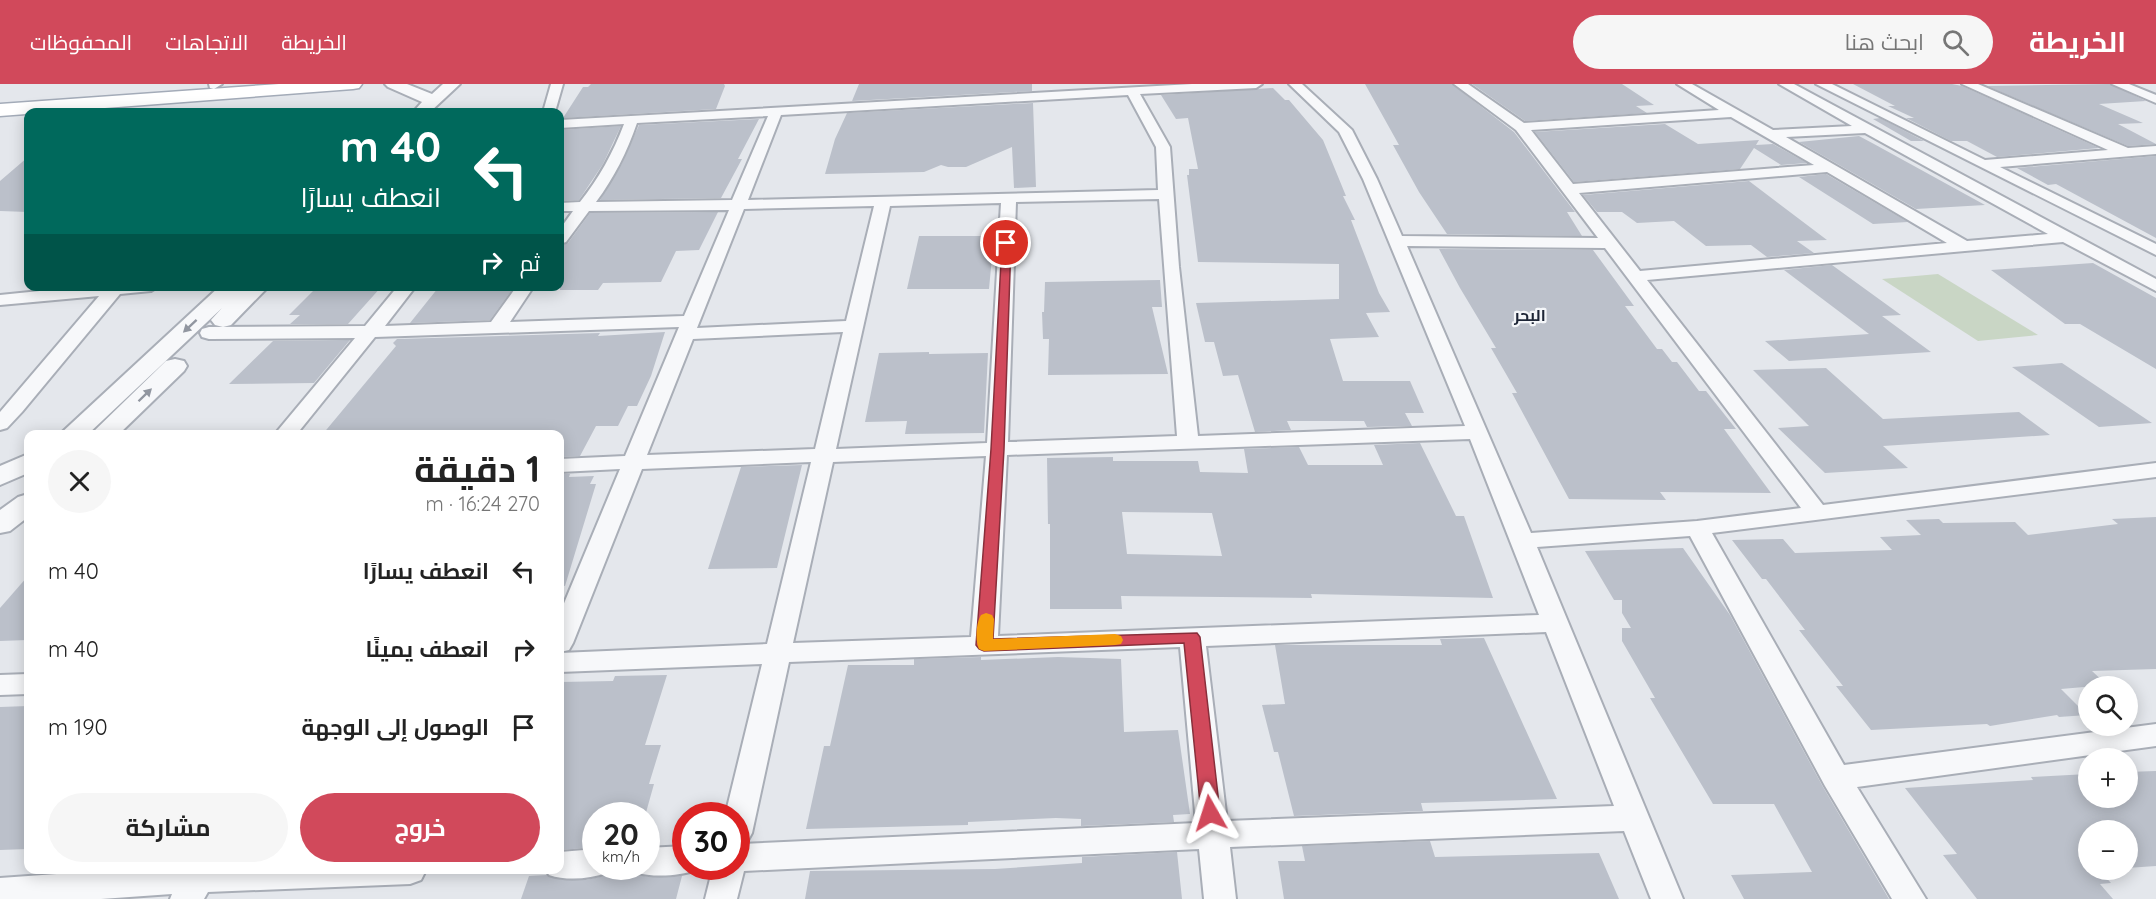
<!DOCTYPE html>
<html lang="ar">
<head>
<meta charset="utf-8">
<style>
	body { margin:0; font-family:Quicksand,Cairo,sans-serif; background:#f6f6f6; color:#222; direction:rtl; height:100vh; display:flex; flex-direction:column; font-size:22px; white-space:nowrap }
	* { box-sizing:border-box; margin:0 }
	p { font-size:20px; color:#767676 }
	.icon { flex:none; width:33px; height:33px; fill:none; stroke:currentColor; stroke-width:2; stroke-linecap:round; stroke-linejoin:round }
	.map { position:relative; flex:1; overflow:hidden; direction:ltr }
	.side { position:absolute; left:24px; top:346px; width:540px; height:444px; display:flex; flex-direction:column; background:#fff; border-radius:12px; box-shadow:0 3px 15px #0003; direction:rtl }
	.side>* { flex:none }
	.banner { position:absolute; left:24px; top:24px; width:540px; height:183px; border-radius:12px; box-shadow:0 3px 15px #0003; direction:rtl; background:#00695c; color:#fff; overflow:hidden }
	.tools { position:absolute; left:2078px; top:592px; display:grid; gap:12px }
	.tools a { display:grid; place-items:center; width:60px; height:60px; border-radius:50%; background:#fff; box-shadow:0 3px 15px #0003; font-size:30px }
	.speed { position:absolute; left:582px; top:718px; display:flex; gap:12px; font-size:30px; font-weight:700; text-align:center }
	.speed>* { display:grid; place-content:center; width:78px; height:78px; border-radius:50%; background:#fff; box-shadow:0 3px 15px #0003; line-height:1 }
	.speed small { font-size:15px; font-weight:400 }
	.speed .limit { border:9px solid #d22; background:#fff; color:#111 }
	.pin { position:absolute; display:grid; place-items:center; width:51px; height:51px; color:#fff; margin:-26px; border:3px solid #fff; border-radius:50%; box-shadow:0 2px 6px #0007 }
	.me { position:absolute; width:66px; margin:-33px; rotate:354deg; stroke-linejoin:round; filter:drop-shadow(0 0 4px #0008) }
	.turn { display:flex; align-items:center; gap:21px; height:126px; padding:0 24px; font-size:27px }
	.turn .icon { width:78px; height:78px; stroke-width:2.5 }
	.turn b { display:block; font-size:42px; line-height:51px }
	.then { display:flex; align-items:center; height:57px; padding:0 24px; background:#0003; gap:12px; font-size:22px }
	.round { display:grid; place-items:center; flex:none; width:63px; height:63px; border-radius:32px; background:#f6f6f6 }
	.overview { display:flex; align-items:center; justify-content:space-between; height:102px; padding:0 24px }
	h1 { font-size:36px; font-weight:700; line-height:45px }
	.cta { display:flex; gap:12px; margin-top:auto; padding:12px 24px }
	.cta a { flex:1; height:69px; border-radius:36px; background:#d1495b; color:#fff; font-size:24px; font-weight:700; line-height:69px; text-align:center }
	.cta a+a { background:#f6f6f6; color:#222 }
	ul { padding:0; list-style:none }
	li { display:flex; align-items:center; gap:18px; height:78px; padding:0 24px }
	li div { flex:1 }
	li b { display:block; font-size:22px }
	li em { font-style:normal }
	header { display:flex; align-items:center; gap:36px; box-sizing:border-box; height:84px; padding:0 30px; background:#d1495b; color:#fff }
	header strong { font-size:28px }
	nav { display:flex; gap:33px; margin-inline-start:auto; font-size:21px }
	.search { width:420px; height:54px; background:#f6f6f6; display:flex; align-items:center; gap:15px; box-sizing:border-box; padding:0 21px; border-radius:33px; color:#767676; font-size:22px }
	.map>svg:first-child { display:block }
</style>
</head>
<body>
<header>
<strong>الخريطة</strong>
<div class="search"><svg class="icon" aria-label="search" viewBox="0 0 24 24"><circle cx="10" cy="10" r="6"/><path d="M15 15l6 6"/></svg>ابحث هنا</div>
<nav><a>الخريطة</a><a>الاتجاهات</a><a>المحفوظات</a></nav>
</header>
<div class="map">
<svg width="2156" height="815" viewBox="0 0 2156 815">
	<rect width="100%" height="100%" fill="#e4e7ec"/>
	<path fill="#c9d6c5" d="M1938,190L2038,251L1978,257L1882,195Z"/>
	<path fill="#bbc0ca" fill-rule="evenodd" d="M591,0H724L725,2L716,25L563,34L583,3H588Z
		M859,0H1032V7L852,17Z
		M1365,0H1452L1514,48L1575,128H1567L1582,152L1447,150L1419,108L1393,61H1399Z
		M1472,0H1622L1654,21L1636,22L1647,29L1525,37Z
		M1853,0H1952L1962,2L2099,64L1997,73L1967,57H1951L1906,34H1914L1888,22H1895Z
		M2110,0L2146,17L2099,20L2143,39L2118,40L2156,60L2128,62L1987,2Z
		M1273,4L1285,16H1289L1323,56L1346,112H1343L1355,136H1351L1379,209L1390,228L1366,229L1379,253L1330,255L1343,297H1410L1424,329H1405L1412,342L1367,343L1364,337H1287L1291,346L1255,348L1238,291L1223,292L1214,258H1205L1196,219L1339,215V180L1198,178L1187,91H1189V85H1198L1188,34L1176,35L1161,11Z
		M1033,19L1036,103L1014,104L1012,63L966,83H948L941,81L924,88L825,90L835,55L847,29Z
		M1880,34L1924,57H1911L1873,35Z
		M759,35L738,75H742L721,114L600,116L621,81L639,41Z
		M1665,40L1698,60L1759,56L1756,61L1773,60L1807,79L1781,81L1754,64L1740,85L1574,98L1535,48Z
		M621,42L603,80L579,116L560,117V46Z
		M1859,52L1874,60L1985,121L1916,125L1799,58Z
		M2156,72V154L2056,100L2048,101L2017,84Z
		M28,73V128L0,127V97Z
		M1826,90L1908,138L1873,140L1799,93Z
		M1749,97L1827,156L1797,157L1814,169L1767,173L1751,161L1706,162L1674,137L1637,139L1622,128H1597L1583,111Z
		M718,128L699,166L676,167L661,198L603,199L598,206H560V162L568,159L590,129Z
		M919,152H994L989,205H907Z
		M1439,165L1593,166L1634,222H1625L1657,265H1662L1672,278H1677L1699,307H1706L1736,345H1724L1771,409L1660,408L1666,416L1569,415L1512,309H1517L1491,264H1496L1460,204Z
		M2093,179L2156,214V285L2080,240H2065L1991,186Z
		M1832,181L1901,231L1882,232L1931,268L1789,277L1765,257L1869,250L1784,186Z
		M1160,196L1162,223H1152L1168,290L1048,291L1049,255H1043L1042,228H1044L1045,198Z
		M318,202H382L348,240H290L300,231H289Z
		M514,203L490,236L410,239L438,204Z
		M665,248L651,292L637,322H628L618,342H596L580,372L560,373L561,351H322L396,262L393,259L397,255L600,249L598,252Z
		M350,256L314,299L229,300L273,257Z
		M929,268V270L988,269L984,349L905,350L907,337L865,338L879,269Z
		M2062,279L2152,339L2099,343L2012,283Z
		M1826,284L1883,335L2019,328L2050,351L1883,362L1908,384L1825,389L1778,344L1809,342L1753,286Z
		M1420,359L1456,432H1464L1493,514L1311,510L1312,514L1121,512L1122,525H1050V440H1048L1047,374L1113,373V377H1198L1200,388L1248,389L1244,365L1299,363L1308,381H1383L1374,361ZM1122,428L1212,429L1222,472L1127,470Z
		M802,381L777,484L708,485L741,383Z
		M560,390H570L569,393L594,392L590,400H596L565,502L560,501Z
		M2156,433V585L2092,587L2107,601L2061,605L2087,631L2059,633L2057,631L1990,642L1987,640L1871,646L1836,602H1843L1799,546H1805L1766,495H1762L1732,456L1783,455L1795,469L1892,466L1880,453L1921,451L1906,436L1939,435L1943,439L2015,438L2028,451L2118,440L2112,435Z
		M1683,464L1730,531L1823,703L1889,815H1744L1731,791L1812,788L1774,720H1713L1650,614H1655L1622,557V544H1631L1622,529V516H1614L1585,467Z
		M28,492V556L0,557V524Z
		M1484,554L1557,715L1421,719L1423,727L1294,732L1278,668H1274L1262,621L1285,620L1275,561H1442L1440,555Z
		M981,573V576L1058,573L1121,575L1124,648L1178,646L1190,730L1173,731L1174,738L1081,742V735L1056,734L968,738V741L806,745L824,662H830L848,581H914V575Z
		M667,591L645,661H661L649,700H654L645,732H596V763L560,766V598L613,597L615,592Z
		M28,622V765L0,766V623Z
		M2156,687V782L2127,784V747H2088V786H2099L2111,799L2100,800L2113,815H1977L1943,771L1957,770L1905,704L2033,696L2031,693L2088,690V714H2127V688Z
		M1430,757L1435,773L1599,769L1619,815H1284L1278,777H1305L1302,762Z
		M1177,768L1182,815H805L810,787L995,785L1082,779V773Z
		M612,783H630L634,790L649,793L682,792L676,815H521L529,792L547,791L563,796H586L608,791Z"/>
	<g fill="none" stroke-linecap="round" stroke-linejoin="round">
		<defs>
			<path id="minor" d="M209,0H222L214,5L210,4Z
				M551,0H563L555,28H543Z
				M1192,0H1262L1256,4L1140,10L1170,63L1179,183L1198,352L1465,342L1363,95L1339,48L1289,0H1302L1352,46L1377,95L1402,152L1598,154L1516,46L1454,0H1468L1524,39L1719,26L1677,0H1692L1773,46L1852,42L1779,0H1794L2156,195V207L2063,158L1647,196L1823,421L2156,379V393L1712,449L1844,681L2156,640V662L1857,703L1926,815H1892L1825,702L1690,452L1537,463L1683,815H1651L1624,747L1230,763L1236,815H1204L1199,765L744,787L737,815H705L713,783H736V732H725L762,580L560,588V569L767,560L811,378L642,385L573,559L569,566L560,568V529L620,385L560,388V375L625,372L679,243L375,253L296,351H274L355,254L209,255L202,253L200,249L202,245L209,243L365,242L398,202H416L385,242L491,238L517,202H534L510,238L684,232L729,126L589,127L566,158L560,160V145L573,127H560V119L580,118C599,94 613,69 624,40L560,44V36ZM1128,11L1156,63L1158,106L748,116L781,31ZM768,32L732,116L596,118C614,94 627,68 637,39ZM1731,33L1814,81L1573,100L1531,46ZM1865,49L2048,150L1967,157L1786,53ZM1827,88L1947,159L1640,187L1579,109ZM1159,115L1177,352L1008,358L1016,118ZM1001,119L987,359L836,365L890,122ZM874,122L846,237L697,244L744,125ZM1407,162L1605,164L1801,424L1697,437L1531,449ZM843,248L815,365L647,371L693,255ZM1470,355L1539,531L998,552L1007,371ZM986,372L971,553L793,559L833,378ZM1546,548L1614,722L1227,737L1206,562ZM1180,563L1196,739L741,760L747,758L752,749L789,578Z
				M1816,0H1832L1985,76L2108,66L1962,0H1978L2128,64L2156,62V70L2000,83L2156,160V171Z
				M2112,0H2129L2156,11V19Z
				M89,202H159L151,207L120,210L22,328L7,344L0,346V328L99,212L0,221V211Z
				M28,590V610L0,611V591Z
				M686,762V783H699L697,786C679,792 653,794 635,788L632,783H646V764Z
				M596,765V783H610L607,789C589,795 567,797 549,791L546,786H560V768Z
				M113,786H426L421,796L410,800L208,808L204,815H170L172,810L101,815H0V794Z"/>
			<path id="tertiary" d="M385,0H407L432,10L443,0H460L430,28H413L422,18L388,3Z
				M220,202H244L241,206L245,202H269L231,241L223,243L215,241L211,236L222,224L87,351H59Z
				M175,275L184,277L187,282L184,287L118,351H90L166,277Z
				M28,370V389L0,401V382Z
				M28,410V433L10,447L0,449V426L18,413Z"/>
			<path id="primary" d="M279,0H362L359,4L353,5L0,32V20Z"/>
		</defs>
		<use href="#minor" stroke="#a9aeb7" stroke-width="4"/>
		<use href="#tertiary" stroke="#a9aeb7" stroke-width="4"/>
		<use href="#primary" stroke="#a3abb8" stroke-width="3"/>
		<use href="#minor" fill="#f7f8fa" fill-rule="evenodd"/>
		<use href="#tertiary" fill="#f7f8fa" fill-rule="evenodd"/>
		<use href="#primary" fill="#fff" fill-rule="evenodd"/>
	</g>
	<defs><path id="oneway-solid" d="M-6-.8H1V-3.2L6.5 0L1 3.2V.8H-6Z" transform="scale(1.5)"/></defs>
	<g fill="#9196a0">
		<use href="#oneway-solid" transform="translate(190 242) rotate(137)"/>
		<use href="#oneway-solid" transform="translate(145 311) rotate(-44)"/>
	</g>
	<path fill="#d1495b" stroke="#882f3b" stroke-width="1.5" d="M1006,156L1011,159L1004,365L993,555L1197,549L1200,553L1220,729L1217,734L1210,736L1204,734L1201,729L1184,559L984,567L979,565L976,561L991,365L1002,159Z"/>
	<path fill="#f59e0b" d="M986,529L992,531L994,535L993,555L1115,550L1121,552L1123,556L1121,560L1115,561L984,567L979,565C975,557 976,539 981,531Z"/>
	<g text-anchor="middle" dominant-baseline="central" stroke-width="4.5" stroke-linejoin="round" paint-order="stroke">
		<g font-size="16" font-weight="bold" fill="#1d2536" stroke="#f4f6f9">
			<text x="1530" y="231">البحر</text>
		</g>
	</g>
</svg>
<div class="tools">
<a><svg class="icon" aria-label="search" viewBox="0 0 24 24"><circle cx="10" cy="10" r="6"/><path d="M15 15l6 6"/></svg></a>
<a>+</a>
<a>−</a>
</div>
<div class="speed"><div>20<small>km/h</small></div><div class="limit">30</div></div>
<div class="pin" style="left:1006px;top:159px;background:#d93025"><svg class="icon" aria-label="arrive" viewBox="0 0 24 24"><path d="M6 21V4h12l-3 4 3 4H6"/></svg></div>
<svg class="me" style="left:1210px;top:729px" viewBox="-20 -20 40 40"><path d="M0-17L14 15 0 8-14 15z" fill="#d1495b" stroke="#fff" stroke-width="4"/></svg>
<div class="banner">
<div class="turn"><svg class="icon" aria-label="left" viewBox="0 0 24 24"><path d="M17 20v-9H6M10 6l-5 5 5 5"/></svg><div><b>40 m</b>انعطف يسارًا</div></div>
<div class="then">ثم<svg class="icon" aria-label="right" viewBox="0 0 24 24"><path d="M7 20v-9h11M14 6l5 5-5 5"/></svg></div>
</div>
<section class="side">
<div class="overview"><div><h1>1 دقيقة</h1><p>270 m · 16:24</p></div><a class="round"><svg class="icon" aria-label="close" viewBox="0 0 24 24"><path d="M6 6l12 12M18 6L6 18"/></svg></a></div>
<ul>
<li><svg class="icon" aria-label="left" viewBox="0 0 24 24"><path d="M17 20v-9H6M10 6l-5 5 5 5"/></svg><div><b>انعطف يسارًا</b></div><em>40 m</em></li>
<li><svg class="icon" aria-label="right" viewBox="0 0 24 24"><path d="M7 20v-9h11M14 6l5 5-5 5"/></svg><div><b>انعطف يمينًا</b></div><em>40 m</em></li>
<li><svg class="icon" aria-label="arrive" viewBox="0 0 24 24"><path d="M6 21V4h12l-3 4 3 4H6"/></svg><div><b>الوصول إلى الوجهة</b></div><em>190 m</em></li>
</ul>
<div class="cta"><a>خروج</a><a>مشاركة</a></div>
</section>
</div>
</body>
</html>
